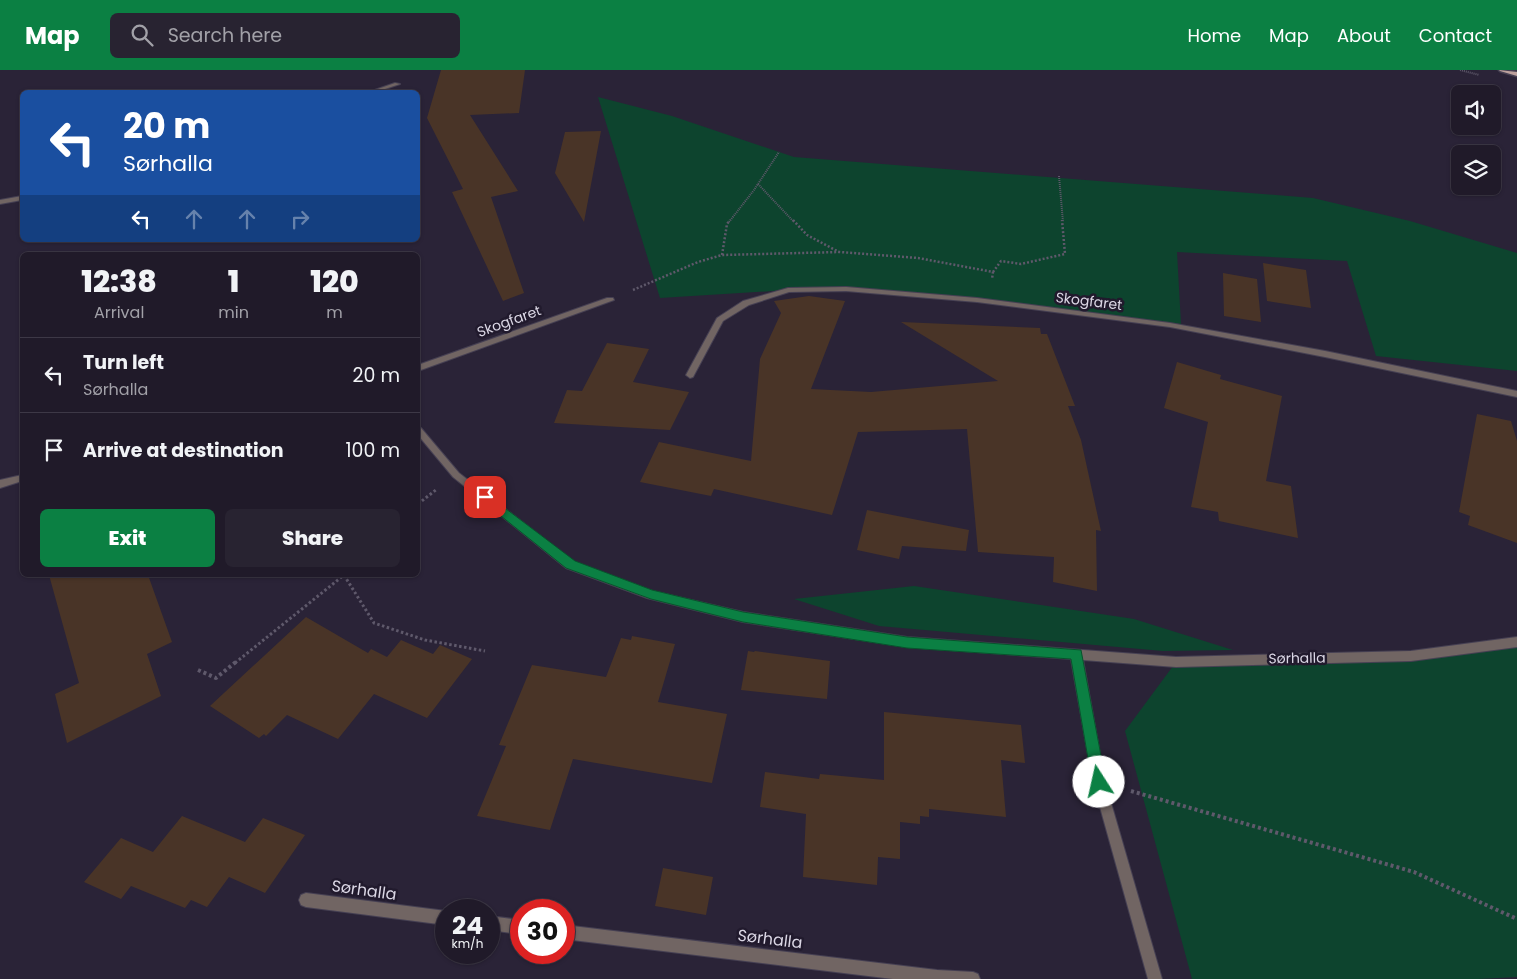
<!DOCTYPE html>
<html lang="en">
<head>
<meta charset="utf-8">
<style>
	body { margin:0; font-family:Poppins,sans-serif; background:#282331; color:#f1f3f6; height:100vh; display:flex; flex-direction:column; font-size:19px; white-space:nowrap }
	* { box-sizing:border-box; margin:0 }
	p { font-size:16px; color:#a2a1a8 }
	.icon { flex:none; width:28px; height:28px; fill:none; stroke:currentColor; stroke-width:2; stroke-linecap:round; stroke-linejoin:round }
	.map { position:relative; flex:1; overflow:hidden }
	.details { position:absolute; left:20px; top:182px; width:400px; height:325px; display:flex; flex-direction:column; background:#201a29; border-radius:8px; box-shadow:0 1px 4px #0004,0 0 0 1px #3d3846 }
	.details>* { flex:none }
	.hud { position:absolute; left:20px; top:20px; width:400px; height:152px; border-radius:8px; box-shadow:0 1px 4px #0004,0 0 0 1px #3d3846; background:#1a4fa0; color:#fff; overflow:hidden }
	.controls { position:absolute; left:1451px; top:15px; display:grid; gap:10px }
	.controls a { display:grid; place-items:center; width:50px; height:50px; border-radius:8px; background:#201a29; box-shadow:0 1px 4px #0004,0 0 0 1px #3d3846; font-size:25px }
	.speed { position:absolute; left:435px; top:829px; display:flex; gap:10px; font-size:25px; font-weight:700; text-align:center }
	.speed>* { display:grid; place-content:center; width:65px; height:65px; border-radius:50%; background:#201a29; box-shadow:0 1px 4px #0004,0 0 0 1px #3d3846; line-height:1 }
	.speed small { font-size:12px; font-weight:400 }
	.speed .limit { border:8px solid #d22; background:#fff; color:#111 }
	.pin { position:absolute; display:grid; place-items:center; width:42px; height:42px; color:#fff; margin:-21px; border-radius:10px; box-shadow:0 2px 8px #0006 }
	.me { position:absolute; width:55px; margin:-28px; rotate:350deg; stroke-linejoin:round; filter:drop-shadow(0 0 4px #0008) }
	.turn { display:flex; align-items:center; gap:18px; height:105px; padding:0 20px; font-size:22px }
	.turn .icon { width:65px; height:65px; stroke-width:2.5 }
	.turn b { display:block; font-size:35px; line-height:42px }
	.lanes { display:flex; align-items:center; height:48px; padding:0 20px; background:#0003; justify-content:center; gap:25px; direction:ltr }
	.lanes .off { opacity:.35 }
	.eta { display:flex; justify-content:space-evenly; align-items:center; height:85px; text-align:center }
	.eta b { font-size:30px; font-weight:800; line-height:35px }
	.button { display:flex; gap:10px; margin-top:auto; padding:10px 20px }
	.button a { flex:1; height:58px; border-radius:8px; background:#0b8043; color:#fff; font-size:20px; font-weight:800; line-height:58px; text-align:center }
	.button a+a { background:#282331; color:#f1f3f6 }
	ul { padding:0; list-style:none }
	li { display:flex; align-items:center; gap:15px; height:75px; padding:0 20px; border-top:1px solid #3d3846 }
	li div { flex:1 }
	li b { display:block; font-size:19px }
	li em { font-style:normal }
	header { display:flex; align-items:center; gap:30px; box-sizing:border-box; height:70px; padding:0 25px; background:#0b8043; color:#fff }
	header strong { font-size:24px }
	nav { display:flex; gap:28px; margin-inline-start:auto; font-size:18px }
	.search { width:350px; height:45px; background:#282331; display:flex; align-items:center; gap:12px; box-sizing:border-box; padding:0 18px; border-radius:8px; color:#a2a1a8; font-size:19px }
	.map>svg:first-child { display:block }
</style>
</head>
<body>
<header>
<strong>Map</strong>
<div class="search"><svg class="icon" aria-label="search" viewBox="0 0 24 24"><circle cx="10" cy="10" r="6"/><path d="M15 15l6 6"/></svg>Search here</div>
<nav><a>Home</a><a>Map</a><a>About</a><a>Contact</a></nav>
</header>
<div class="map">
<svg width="1517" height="909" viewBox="0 0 1517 909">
	<rect width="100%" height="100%" fill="#2a2337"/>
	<path fill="#0d442e" d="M598,27L672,46L794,87L1313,128L1410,151L1517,183V301L1376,286L1347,191L1177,182L1181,254L977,230L846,219L788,220L660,228Z
		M914,516L1134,549L1233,580L1163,581L879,556L794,529Z
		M1517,567V907L1479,909H1192L1125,661L1176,592L1411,586Z"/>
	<path fill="#493427" d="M441,0H525L519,43L470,45L518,121L491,127L524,223L503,231L452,122L463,119L427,48Z
		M601,61L584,152L555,103L565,62Z
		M1263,193L1306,200L1311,238L1267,231Z
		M1223,203L1257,209L1261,252L1224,246Z
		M809,226L845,231L811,319L871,322L998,311L901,252L1040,258L1041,264H1047L1075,336H1068L1081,370L1101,461L1096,460L1097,521L1053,512L1054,487L978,482L967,359L858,362L832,445L714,419L711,426L640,412L659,372L751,391L760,289L781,243L774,231Z
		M607,273L649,279L633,312L689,322L670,360L554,353L567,320L582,321Z
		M1177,292L1221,305L1220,309L1282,326L1266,411L1291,416L1298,468L1219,451L1218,442L1191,437L1208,352L1164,338Z
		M1477,344L1511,351L1517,371V473L1468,455L1470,446L1459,442Z
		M867,440L969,460L966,481L902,476L899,489L857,480Z
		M49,505H148L172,572L147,584L161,626L67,673L55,624L79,613Z
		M306,547L368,583L371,579L387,587L401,570L433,584L440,575L472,589L427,648L374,624L338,669L287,645L266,666L264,664L259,668L210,636Z
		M632,566L675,574L658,632L727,644L712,713L573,689L550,760L477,746L506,676L499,675L532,595L606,607L621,568L631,570Z
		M748,581L754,582L755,581L830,591L827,629L741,620Z
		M884,642L1021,655L1025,693L1001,690L1006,747L929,739V747L920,746V754L900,752V789L878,787L877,815L803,807L806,744L760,737L765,702L819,709L820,704L884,710Z
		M182,746L245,772L263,748L305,765L265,823L229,807L207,837L191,830L185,838L131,816L121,829L84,812L121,768L153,782Z
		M663,798L713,807L706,845L655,836Z"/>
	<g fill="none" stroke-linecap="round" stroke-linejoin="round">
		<defs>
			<path id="lane" d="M607,228H613L614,230L418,301V295Z"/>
			<path id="street" d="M395,13L400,14L376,22H369Z
				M22,126V130L0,134V130Z
				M846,217L977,228L1170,253L1325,281L1517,321V327L1325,287L1170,257L977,232L846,221L789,222L749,235L723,251L693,307L690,308L686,305L717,248L743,231L788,218Z
				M418,357L421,358L459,403L574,492L652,521L743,542L907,567L1176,587L1411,581L1517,567V577L1411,591L1176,597L1083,590L1105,712L1162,909H1148L1093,712L1071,589L907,577L743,552L647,528L566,498L453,407L418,365Z
				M22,405V411L0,418V410Z
				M306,823L446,841V855L306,837L301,835L299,830L301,825Z
				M489,846L521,850V864L489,860Z
				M564,855L937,900L973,902L978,904L980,909H893L564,869Z"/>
			<path id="primary" d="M1499,0L1517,2V6L1500,1Z"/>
		</defs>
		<use href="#lane" stroke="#464053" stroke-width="2"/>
		<use href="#street" stroke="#464053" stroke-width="2"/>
		<use href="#primary" stroke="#464053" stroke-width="3"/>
		<path stroke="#5f596b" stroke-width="2" stroke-dasharray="1 1" stroke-linecap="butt" d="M1460,0L1479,5
			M1059,106L1063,152
			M758,114L794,152
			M729,152L754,120L779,82"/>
		<path stroke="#5f596b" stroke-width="2.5" stroke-dasharray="2 2" stroke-linecap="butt" d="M793,150L807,165L839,182
			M722,185L727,154L730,150
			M993,202L1001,191L1021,194L1065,184L1062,150
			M633,220L698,192L722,185L840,182L918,188L993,202L992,209"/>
		<path stroke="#5f596b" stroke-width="3" stroke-dasharray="2.5 2.5" stroke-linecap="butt" d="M418,434L437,419
			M344,505L374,553L425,570L485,581
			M235,593L344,505"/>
		<path stroke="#5f596b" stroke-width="4" stroke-dasharray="3 3" stroke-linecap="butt" d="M198,600L216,608L237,591
			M1131,721L1414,802L1517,849"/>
		<use href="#lane" fill="#716563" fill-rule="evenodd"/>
		<use href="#street" fill="#716563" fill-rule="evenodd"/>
		<use href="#primary" fill="#bca19d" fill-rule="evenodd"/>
	</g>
	<path fill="#0b8043" stroke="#07532c" d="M485,423L575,491L652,520L743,542L907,567L1081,580L1106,712L1104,717L1099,719L1094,717L1092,712L1071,589L907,578L743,552L651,529L566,498L481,430L479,427L481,424Z"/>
	<g text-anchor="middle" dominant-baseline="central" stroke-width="5" stroke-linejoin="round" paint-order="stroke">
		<g font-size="14" fill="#dbd7e5" stroke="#211a2d">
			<text transform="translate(1089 231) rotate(7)">Skogfaret</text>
			<text transform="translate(509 251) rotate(-20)">Skogfaret</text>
			<text transform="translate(1297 588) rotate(-1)">Sørhalla</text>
		</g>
		<g font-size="16" fill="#dbd7e5" stroke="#211a2d">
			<text transform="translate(364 820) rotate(8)">Sørhalla</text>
			<text transform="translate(770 869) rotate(7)">Sørhalla</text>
		</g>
	</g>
</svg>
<div class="controls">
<a><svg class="icon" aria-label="sound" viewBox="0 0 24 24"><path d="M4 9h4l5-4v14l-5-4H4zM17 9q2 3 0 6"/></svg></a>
<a><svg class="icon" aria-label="layers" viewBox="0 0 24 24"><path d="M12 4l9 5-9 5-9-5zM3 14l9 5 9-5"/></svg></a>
</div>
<div class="speed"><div>24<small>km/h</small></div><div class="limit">30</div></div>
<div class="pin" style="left:485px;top:427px;background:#d93025"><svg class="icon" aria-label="arrive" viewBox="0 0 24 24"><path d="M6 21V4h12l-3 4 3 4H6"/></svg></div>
<svg class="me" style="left:1099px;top:712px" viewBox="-20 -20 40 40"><circle r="19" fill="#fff"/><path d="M0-13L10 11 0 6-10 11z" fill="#0b8043"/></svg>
<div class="hud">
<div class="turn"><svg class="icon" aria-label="left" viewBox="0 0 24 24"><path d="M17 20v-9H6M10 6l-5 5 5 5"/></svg><div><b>20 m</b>Sørhalla</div></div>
<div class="lanes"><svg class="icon" aria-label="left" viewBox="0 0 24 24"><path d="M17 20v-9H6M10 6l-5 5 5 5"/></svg><svg class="icon off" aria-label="ahead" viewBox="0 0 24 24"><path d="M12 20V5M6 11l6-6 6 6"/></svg><svg class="icon off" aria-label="ahead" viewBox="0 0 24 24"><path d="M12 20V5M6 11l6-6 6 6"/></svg><svg class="icon off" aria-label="right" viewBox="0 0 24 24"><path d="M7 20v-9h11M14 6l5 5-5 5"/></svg></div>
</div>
<section class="details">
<div class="eta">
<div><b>12:38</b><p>Arrival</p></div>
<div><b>1</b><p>min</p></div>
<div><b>120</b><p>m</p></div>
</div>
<ul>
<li><svg class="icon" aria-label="left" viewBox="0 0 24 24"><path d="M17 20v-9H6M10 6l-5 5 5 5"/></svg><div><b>Turn left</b><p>Sørhalla</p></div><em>20 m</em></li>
<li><svg class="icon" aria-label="arrive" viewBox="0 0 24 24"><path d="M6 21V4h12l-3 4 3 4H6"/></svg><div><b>Arrive at destination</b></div><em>100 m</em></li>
</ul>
<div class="button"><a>Exit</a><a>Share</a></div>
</section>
</div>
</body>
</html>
